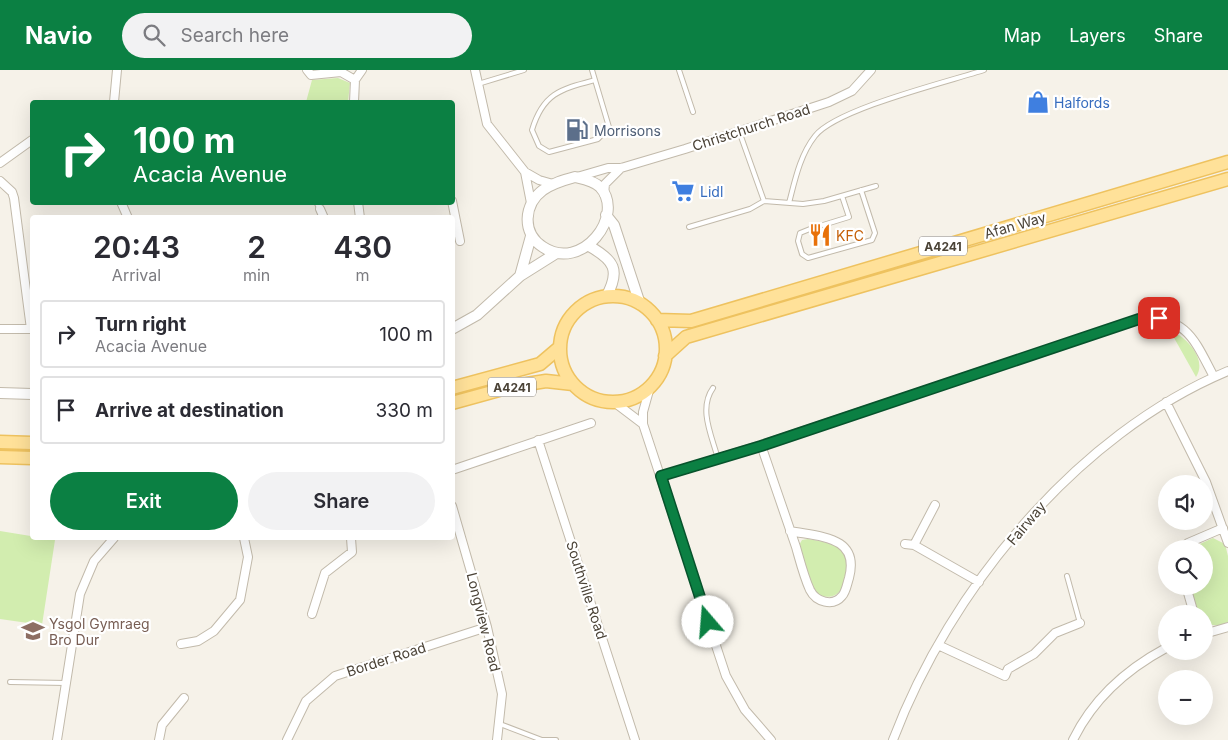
<!DOCTYPE html>
<html lang="en">
<head>
<meta charset="utf-8">
<style>
	body { margin:0; font-family:Inter,sans-serif; background:#f2f2f3; color:#2b2b33; height:100vh; display:flex; flex-direction:column; font-size:19px; white-space:nowrap }
	* { box-sizing:border-box; margin:0 }
	p { font-size:16px; color:#7c7c81 }
	.icon { flex:none; width:28px; height:28px; fill:none; stroke:currentColor; stroke-width:2; stroke-linecap:round; stroke-linejoin:round }
	.map { position:relative; flex:1; overflow:hidden }
	.details { position:absolute; left:30px; top:145px; width:425px; height:325px; display:flex; flex-direction:column; background:#fff; border-radius:5px; box-shadow:0 5px 20px #0002 }
	.details>* { flex:none }
	.banner { position:absolute; left:30px; top:30px; width:425px; height:105px; border-radius:5px; box-shadow:0 5px 20px #0002; background:#0b8043; color:#fff; overflow:hidden }
	.buttons { position:absolute; left:1158px; top:405px; display:grid; gap:10px }
	.buttons a { display:grid; place-items:center; width:55px; height:55px; border-radius:50%; background:#fff; box-shadow:0 5px 20px #0002; font-size:25px }
	.pin { position:absolute; display:grid; place-items:center; width:42px; height:42px; color:#fff; margin:-21px; border-radius:10px; box-shadow:0 2px 8px #0006 }
	.me { position:absolute; width:55px; margin:-28px; rotate:342deg; stroke-linejoin:round; filter:drop-shadow(0 0 4px #0008) }
	.turn { display:flex; align-items:center; gap:18px; height:105px; padding:0 20px; font-size:22px }
	.turn .icon { width:65px; height:65px; stroke-width:2.5 }
	.turn b { display:block; font-size:35px; line-height:42px }
	.eta { display:flex; justify-content:space-evenly; align-items:center; height:85px; text-align:center }
	.eta b { font-size:30px; font-weight:600; line-height:35px }
	.cta { display:flex; gap:10px; margin-top:auto; padding:10px 20px }
	.cta a { flex:1; height:58px; border-radius:30px; background:#0b8043; color:#fff; font-size:20px; font-weight:600; line-height:58px; text-align:center }
	.cta a+a { background:#f2f2f3; color:#2b2b33 }
	ul { padding:0; list-style:none }
	li { display:flex; align-items:center; gap:15px; height:68px; margin:0 10px 8px; padding:0 10px; border:2px solid #e1e1e2; border-radius:5px }
	li div { flex:1 }
	li b { display:block; font-size:19px }
	li em { font-style:normal }
	header { display:flex; align-items:center; gap:30px; box-sizing:border-box; height:70px; padding:0 25px; background:#0b8043; color:#fff }
	header strong { font-size:24px }
	nav { display:flex; gap:28px; margin-inline-start:auto; font-size:18px }
	.search { width:350px; height:45px; background:#f2f2f3; display:flex; align-items:center; gap:12px; box-sizing:border-box; padding:0 18px; border-radius:28px; color:#7c7c81; font-size:19px }
	.map>svg:first-child { display:block }
</style>
</head>
<body>
<header>
<strong>Navio</strong>
<div class="search"><svg class="icon" aria-label="search" viewBox="0 0 24 24"><circle cx="10" cy="10" r="6"/><path d="M15 15l6 6"/></svg>Search here</div>
<nav><a>Map</a><a>Layers</a><a>Share</a></nav>
</header>
<div class="map">
<svg width="1228" height="670" viewBox="0 0 1228 670">
	<rect width="100%" height="100%" fill="#f6f2e9"/>
	<path fill="#d2edaf" d="M338,8L350,13L348,32H306L312,10Z
		M1179,265C1192,274 1206,292 1196,307L1173,266Z
		M0,461L55,470L42,555L0,549Z
		M1213,468L1225,474L1228,486V552C1219,556 1212,557 1204,551V544H1199L1190,516H1204V479H1189Z
		M808,469C818,471 835,473 842,481C856,496 844,540 815,523L799,475L802,470Z"/>
	<g fill="none" stroke-linecap="round" stroke-linejoin="round">
		<defs>
			<path id="service" d="M592,0L609,57L614,62L633,61
				M679,0L693,42
				M595,10C561,19 543,23 532,60L539,76L549,82L598,69L609,57
				M478,14L524,0
				M739,61L764,131
				M316,132L320,139
				M789,133C795,110 800,85 815,66C836,39 947,12 984,0
				M823,155L849,147L842,126
				M689,157L750,139L764,131L803,134L824,131L876,116
				M815,157L800,163L798,171L802,184L808,188L872,170L875,163L861,120
				M713,318C698,339 712,366 718,389
				M1067,506L1080,553
				M10,612L66,613
				M500,654L542,670H556"/>
			<path id="minor" d="M307,0L311,5L341,2L355,10
				M475,0L487,54L525,102L531,133
				M114,32L117,0
				M354,32L355,10L362,0
				M0,93L32,70
				M525,102L539,110L553,114
				M577,107L608,98H621L685,79L829,32L852,21L871,0
				M0,111L12,122L14,128L31,259
				M604,124L605,114L621,98
				M452,131L460,171
				M121,132L128,148
				M358,132L360,148
				M320,139L324,148
				M0,259H32
				M650,317L643,342V354L726,606L745,640L771,670
				M614,332L643,354
				M1166,332L1206,412L1228,473
				M538,370L635,670
				M761,375C773,409 784,443 796,477C800,491 804,507 810,520C816,532 833,537 842,526C846,522 847,514 849,508C860,466 820,467 790,461
				M452,400L591,353
				M661,406L761,375L1139,249C1187,246 1194,269 1214,307
				M452,436L487,557L502,624L497,670
				M905,474L914,475L979,512
				M914,475L935,435
				M1183,479L1188,473L1223,458
				M1186,516L1194,544
				M312,544L325,503L352,482L351,468
				M1204,564L1228,557
				M181,574L198,571L214,561L240,530L248,487L244,468
				M938,575L1005,606L1008,599L1034,584L1055,563L1080,553
				M57,670L80,524L94,491L114,468
				M159,670L162,655L184,628
				M287,670L306,631L335,606L487,557
				M893,670C950,519 1077,364 1228,301
				M1073,670C1093,629 1127,599 1166,578"/>
			<path id="tertiary" d="M575,107C583,109 594,111 600,117C626,145 582,203 543,177C521,163 524,134 543,120C553,113 564,110 575,107Z
				M606,145L614,155L640,234
				M589,176C614,190 621,200 606,227
				M520,206L531,166
				M452,259L477,245L520,206L555,184
				M0,323L32,324"/>
			<path id="primary" d="M560 279a53 53 0 1 1 106 0a53 53 0 1 1-106 0Z
				M657,250L691,251L1228,92
				M665,286L686,267L1228,109
				M452,318L540,294L560,277
				M452,333L514,316L546,311L573,314
				M0,372L32,373
				M0,387L32,388"/>
		</defs>
		<use href="#service" stroke="#c2baab" stroke-width="6"/>
		<use href="#minor" stroke="#c2baab" stroke-width="10"/>
		<use href="#tertiary" stroke="#c2baab" stroke-width="12"/>
		<use href="#primary" stroke="#eec25f" stroke-width="15"/>
		<use href="#service" stroke="#fff" stroke-width="4"/>
		<use href="#minor" stroke="#fff" stroke-width="8"/>
		<use href="#tertiary" stroke="#fff" stroke-width="10"/>
		<use href="#primary" stroke="#ffe199" stroke-width="12"/>
	</g>
	<g fill="none" stroke-linecap="round" stroke-linejoin="round">
		<defs>
			<path id="route" d="M708,552L661,406L761,376L1139,249L1159,248"/>
		</defs>
		<use href="#route" stroke="#07532c" stroke-width="12"/>
		<use href="#route" stroke="#0b8043" stroke-width="9"/>
	</g>
	<defs>
		<symbol id="shop-bare" viewBox="-9 -9 18 18"><path d="M-5-2.5h2.3a2.7 3.5 0 0 1 5.4 0H5L5.5 6h-11ZM-1.5-2.5h3a1.5 2.3 0 0 0-3 0Z" fill="#3f7fe0" stroke="#fff" stroke-width="2.5" paint-order="stroke"/></symbol>
		<symbol id="fuel-bare" viewBox="-9 -9 18 18"><path d="M-5.5-6h7V0h2V4h1.3V-2.5L3-4.5l.8-.8L6-3V5H2.5V1h-1V6h-7ZM-4.2-4.7v3.2H.2V-4.7Z" fill="#5c6f8a" stroke="#fff" stroke-width="2.5" paint-order="stroke"/></symbol>
		<symbol id="supermarket-bare" viewBox="-9 -9 18 18"><path d="M-6-5.5h2.5l.6 2H6L4.5 2H-2.5L-4.4-4H-6ZM-1.5 3.2a1.3 1.3 0 1 0 .1 0ZM3 3.2a1.3 1.3 0 1 0 .1 0Z" fill="#3f7fe0" stroke="#fff" stroke-width="2.5" paint-order="stroke"/></symbol>
		<symbol id="restaurant-bare" viewBox="-9 -9 18 18"><path d="M-5-6h1v4h1v-4h1v4h1v-4h1v5L-1.5 .5V6h-2V.5L-5-1ZM5-6V6H3V1.5H1.5Q1.5-4 5-6Z" fill="#e8710a" stroke="#fff" stroke-width="2.5" paint-order="stroke"/></symbol>
		<symbol id="school-bare" viewBox="-9 -9 18 18"><path d="M0-5L7-2L0 1L-7-2ZM-4 1L0 2.5L4 1V4Q0 6-4 4Z" fill="#8d6e63" stroke="#fff" stroke-width="2.5" paint-order="stroke"/></symbol>
	</defs>
	<g fill-rule="evenodd">
		<use href="#shop-bare" x="1022" y="16" width="32" height="32"/>
		<use href="#fuel-bare" x="561" y="44" width="32" height="32"/>
		<use href="#supermarket-bare" x="667" y="105" width="32" height="32"/>
		<use href="#restaurant-bare" x="804" y="149" width="32" height="32"/>
		<use href="#school-bare" x="17" y="545" width="32" height="32"/>
	</g>
	<g text-anchor="middle" dominant-baseline="central" stroke-width="4.5" stroke-linejoin="round" paint-order="stroke">
		<g fill="#fff" stroke="#817b73" stroke-width="1">
			<rect x="919" y="166.5" width="48" height="19" rx="4"/>
			<rect x="488" y="307.5" width="48" height="19" rx="4"/>
		</g>
		<g font-size="12" font-weight="bold" fill="#4b4337">
			<text x="943" y="176">A4241</text>
			<text x="512" y="317">A4241</text>
		</g>
		<g font-size="14" fill="#366cbe" stroke="#fff" text-anchor="start">
			<text x="1054" y="32">Halfords</text>
			<text x="700" y="121">Lidl</text>
		</g>
		<g font-size="14" fill="#4b4337" stroke="#fff">
			<text transform="translate(751 57) rotate(-18)">Christchurch Road</text>
			<text transform="translate(1015 155) rotate(-16)">Afan Way</text>
			<text transform="translate(1026 453) rotate(-50)">Fairway</text>
			<text transform="translate(587 520) rotate(72)">Southville Road</text>
			<text transform="translate(484 552) rotate(76)">Longview Road</text>
			<text transform="translate(386 589) rotate(-18)">Border Road</text>
		</g>
		<g font-size="14" fill="#4e5e75" stroke="#fff" text-anchor="start">
			<text x="594" y="60">Morrisons</text>
		</g>
		<g font-size="14" fill="#c56008" stroke="#fff" text-anchor="start">
			<text x="836" y="165">KFC</text>
		</g>
		<g font-size="14" fill="#785e54" stroke="#fff" text-anchor="start">
			<text x="49" y="553">Ysgol Gymraeg<tspan x="49" dy="16">Bro Dur</tspan></text>
		</g>
	</g>
</svg>
<div class="buttons">
<a><svg class="icon" aria-label="sound" viewBox="0 0 24 24"><path d="M4 9h4l5-4v14l-5-4H4zM17 9q2 3 0 6"/></svg></a>
<a><svg class="icon" aria-label="search" viewBox="0 0 24 24"><circle cx="10" cy="10" r="6"/><path d="M15 15l6 6"/></svg></a>
<a>+</a>
<a>−</a>
</div>
<div class="pin" style="left:1159px;top:248px;background:#d93025"><svg class="icon" aria-label="arrive" viewBox="0 0 24 24"><path d="M6 21V4h12l-3 4 3 4H6"/></svg></div>
<svg class="me" style="left:708px;top:552px" viewBox="-20 -20 40 40"><circle r="19" fill="#fff"/><path d="M0-13L10 11 0 6-10 11z" fill="#0b8043"/></svg>
<div class="banner">
<div class="turn"><svg class="icon" aria-label="right" viewBox="0 0 24 24"><path d="M7 20v-9h11M14 6l5 5-5 5"/></svg><div><b>100 m</b>Acacia Avenue</div></div>
</div>
<section class="details">
<div class="eta">
<div><b>20:43</b><p>Arrival</p></div>
<div><b>2</b><p>min</p></div>
<div><b>430</b><p>m</p></div>
</div>
<ul>
<li><svg class="icon" aria-label="right" viewBox="0 0 24 24"><path d="M7 20v-9h11M14 6l5 5-5 5"/></svg><div><b>Turn right</b><p>Acacia Avenue</p></div><em>100 m</em></li>
<li><svg class="icon" aria-label="arrive" viewBox="0 0 24 24"><path d="M6 21V4h12l-3 4 3 4H6"/></svg><div><b>Arrive at destination</b></div><em>330 m</em></li>
</ul>
<div class="cta"><a>Exit</a><a>Share</a></div>
</section>
</div>
</body>
</html>
